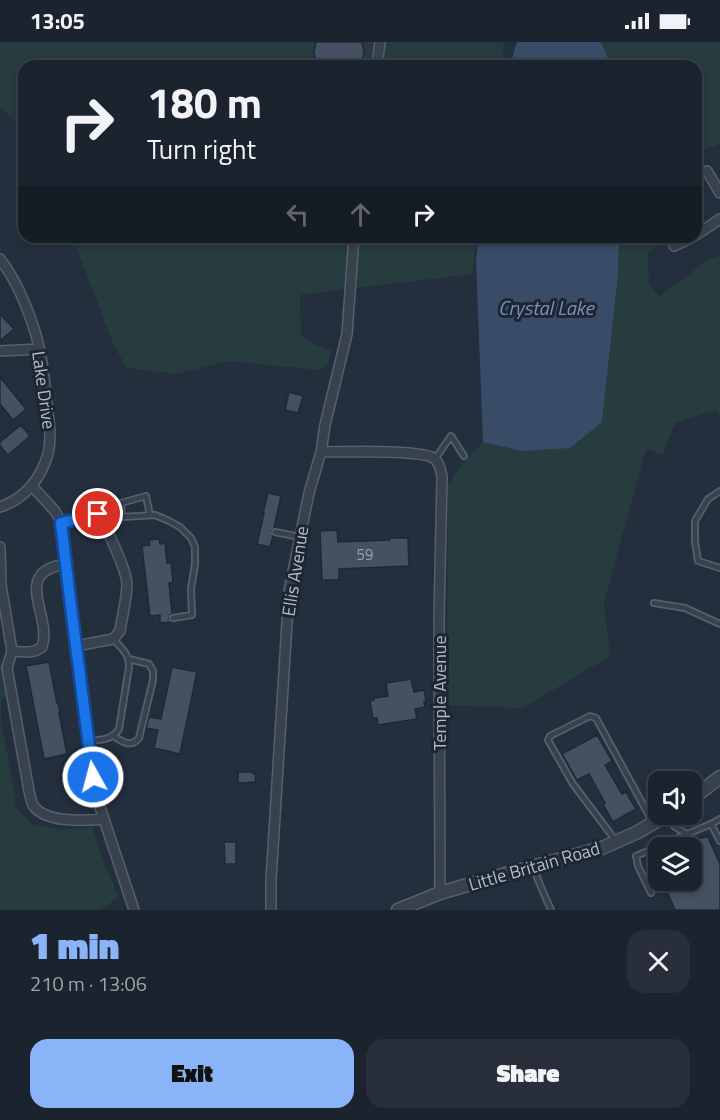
<!DOCTYPE html>
<html lang="en">
<head>
<meta charset="utf-8">
<style>
	body { margin:0; font-family:"Titillium Web",sans-serif; background:#282f3a; color:#f1f3f6; height:100vh; display:flex; flex-direction:column; font-size:22px; white-space:nowrap }
	* { box-sizing:border-box; margin:0 }
	p { font-size:20px; color:#a0a4aa }
	.icon { flex:none; width:33px; height:33px; fill:none; stroke:currentColor; stroke-width:2; stroke-linecap:round; stroke-linejoin:round }
	.map { position:relative; height:868px; overflow:hidden }
	.drawer { display:flex; flex-direction:column; background:#1b232e; flex:1 }
	.drawer>* { flex:none }
	.top-card { position:absolute; left:18px; top:18px; width:684px; height:183px; border-radius:18px; box-shadow:0 3px 9px #0003,0 0 0 2px #39404a; background:#1b232e; color:#f1f3f6; overflow:hidden }
	.tools { position:absolute; left:648px; top:729px; display:grid; gap:12px }
	.tools a { display:grid; place-items:center; width:54px; height:54px; border-radius:12px; background:#1b232e; box-shadow:0 3px 9px #0003,0 0 0 2px #39404a; font-size:30px }
	.pin { position:absolute; display:grid; place-items:center; width:51px; height:51px; color:#fff; margin:-26px; border:3px solid #fff; border-radius:50%; box-shadow:0 2px 6px #0007 }
	.me { position:absolute; width:66px; margin:-33px; rotate:353deg; stroke-linejoin:round; filter:drop-shadow(0 0 4px #0008) }
	.turn { display:flex; align-items:center; gap:21px; height:126px; padding:0 30px; font-size:27px }
	.turn .icon { width:78px; height:78px; stroke-width:2.5 }
	.turn b { display:block; font-size:42px; line-height:51px }
	.lanes { display:flex; align-items:center; height:57px; padding:0 30px; background:#0003; justify-content:center; gap:30px; direction:ltr }
	.lanes .off { opacity:.35 }
	.round { display:grid; place-items:center; flex:none; width:63px; height:63px; border-radius:18px; background:#282f3a }
	.headline { display:flex; align-items:center; justify-content:space-between; height:102px; padding:0 30px }
	h1 { font-size:36px; font-weight:800; line-height:45px; color:#8ab4f8 }
	.action { display:flex; gap:12px; margin-top:auto; padding:12px 30px }
	.action a { flex:1; height:69px; border-radius:18px; background:#8ab4f8; color:#111; font-size:24px; font-weight:800; line-height:69px; text-align:center }
	.action a+a { background:#282f3a; color:#f1f3f6 }
	.status { display:flex; justify-content:space-between; align-items:center; height:42px; padding:0 30px; background:#1b232e; direction:ltr }
	.status svg { height:16px; fill:currentColor }
	.map>svg:first-child { display:block }
</style>
</head>
<body>
<div class="status"><b>13:05</b><svg viewBox="0 0 49 12"><path d="M0 12V9h3v3zM5 12V6h3v6zM10 12V3h3v9zM15 12V0h3v12zM26 1h20v11H26zM47 4h2v5h-2z"/></svg></div>
<div class="map">
<svg width="720" height="868" viewBox="0 0 720 868">
	<rect width="100%" height="100%" fill="#242f3e"/>
	<path fill="#263c3f" d="M0,0H504L501,24H24V90L0,64Z
		M601,0H720V102L696,110V24H610L609,19Z
		M67,195H477L472,232L300,253L301,293L313,302L332,309L327,323L320,328L229,319L177,332L127,326L114,304L79,212Z
		M619,195H674L648,210L649,242L659,255L709,217L720,214V373L717,368L675,381L663,413L646,407L604,560L610,614L523,666L447,663L448,442L463,421L483,400L522,409L602,380L618,234Z
		M0,615L7,651L1,660V679L13,742L16,766L32,782L60,788L92,785L105,824L119,855L100,868H0Z"/>
	<path fill="#394c67" d="M517,0H601L609,19L610,24H510Z
		M479,195H619L618,234L602,380L570,406L522,409L483,400L476,217Z"/>
	<path fill="#455162" stroke="#1f2835" stroke-width="1.5" d="M316,0H362L364,9L362,21L359,24H319L315,16L314,10Z
		M0,272L14,287L0,299Z
		M0,335L26,367L13,378L0,362Z
		M289,350L303,354L298,371L285,368Z
		M21,383L30,394L8,413L0,404V400Z
		M268,451L281,454L274,486L271,489L273,494L270,505L257,502L264,471H263Z
		M337,488L338,500L390,498V496H408L409,524L339,527V538H322L320,489Z
		M159,497L160,502L165,501L167,521H171L173,541H169L172,572L170,573L169,576L171,580L160,581V573L150,574L142,504L150,503L149,498Z
		M49,620L57,661H58L60,671H59L67,712L44,717L26,624Z
		M172,625L197,630L180,712L154,706L158,688L146,686L149,675L161,677Z
		M411,637L414,650L424,648L426,659L424,660L425,665L415,667L417,677L378,683L377,676H373L370,659L374,658V656L388,654L386,641Z
		M597,693L612,719L605,723L622,752L626,750L636,767L613,780L603,762L605,761L589,732L577,738L562,712Z
		M238,730H253V732H256L255,740L238,741Z
		M708,795L720,822V868H675L662,838H692V806L668,805L686,798Z
		M224,800H236V822H225Z"/>
	<g fill="none" stroke-linecap="round" stroke-linejoin="round">
		<defs>
			<path id="service" d="M435,417L451,394L464,414
				M720,449L708,457L695,479V500L698,519L720,526
				M98,472L122,475L155,473L167,478L180,485L191,496L195,505V522L191,547L192,573L173,576
				M122,475L121,461L146,454L150,473
				M275,490L300,495
				M654,561L685,566L720,582
				M114,694C122,700 131,706 139,696L153,638V629L149,622L129,617
				M88,699C101,698 112,698 119,687L129,625C129,612 122,606 113,597
				M666,775L675,785L687,792L711,782
				M720,777L711,782L720,799
				M616,799L573,742L548,698L550,694L590,674L596,676L652,779
				M534,824L538,838L551,868
				M651,851L638,824L636,814L687,792"/>
			<path id="minor" d="M377,24L380,0
				M707,129L720,151
				M696,193L720,177
				M674,204L693,195
				M0,217C19,241 36,285 41,315C44,330 45,346 47,361C49,378 52,396 48,412C41,436 25,457 0,465
				M0,309L39,307
				M321,410C340,410 424,407 435,417C440,422 441,429 442,435L439,578L440,851
				M32,444L55,469L62,482L71,565L96,753L134,868
				M61,481L98,472C107,487 126,526 127,542C127,556 122,575 120,589L113,597L76,604
				M0,505L1,543L12,609L7,626L29,749C30,753 31,759 33,763C44,781 85,779 103,777
				M12,609C23,610 33,612 42,605C53,574 10,530 66,522
				M271,868V838L289,549L309,451L321,410L325,383L347,292L354,195"/>
			<path id="tertiary" d="M692,757L720,735
				M398,868L440,851L491,836L602,806L638,790L668,772"/>
		</defs>
		<use href="#service" stroke="#565f6c" stroke-width="8"/>
		<use href="#minor" stroke="#565f6c" stroke-width="12"/>
		<use href="#tertiary" stroke="#565f6c" stroke-width="15"/>
		<use href="#service" stroke="#38414e" stroke-width="4.5"/>
		<use href="#minor" stroke="#38414e" stroke-width="9"/>
		<use href="#tertiary" stroke="#38414e" stroke-width="12"/>
	</g>
	<g fill="none" stroke-linecap="round" stroke-linejoin="round">
		<defs>
			<path id="route" d="M93,735L71,565L61,481L98,472"/>
		</defs>
		<use href="#route" stroke="#114b97" stroke-width="15"/>
		<use href="#route" stroke="#1a73e8" stroke-width="10"/>
	</g>
	<g text-anchor="middle" dominant-baseline="central" stroke-width="6" stroke-linejoin="round" paint-order="stroke">
		<g font-size="15" fill="#98a1af">
			<text x="365" y="512">59</text>
		</g>
		<g font-size="18" fill="#b4bcc9" stroke="#1d2633">
			<text transform="translate(44 348) rotate(82)">Lake Drive</text>
			<text transform="translate(295 529) rotate(-81)">Ellis Avenue</text>
			<text transform="translate(439 651) rotate(-90)">Temple Avenue</text>
			<text transform="translate(534 824) rotate(-16)">Little Britain Road</text>
		</g>
		<g font-size="20" font-style="italic" fill="#7c92b1" stroke="#1d2633">
			<text x="546" y="265">Crystal Lake</text>
		</g>
	</g>
</svg>
<div class="tools">
<a><svg class="icon" aria-label="sound" viewBox="0 0 24 24"><path d="M4 9h4l5-4v14l-5-4H4zM17 9q2 3 0 6"/></svg></a>
<a><svg class="icon" aria-label="layers" viewBox="0 0 24 24"><path d="M12 4l9 5-9 5-9-5zM3 14l9 5 9-5"/></svg></a>
</div>
<div class="pin" style="left:98px;top:472px;background:#d93025"><svg class="icon" aria-label="arrive" viewBox="0 0 24 24"><path d="M6 21V4h12l-3 4 3 4H6"/></svg></div>
<svg class="me" style="left:93px;top:735px" viewBox="-20 -20 40 40"><circle r="17" fill="#1a73e8" stroke="#fff" stroke-width="3"/><path d="M0-11L8 9 0 5-8 9z" fill="#fff"/></svg>
<div class="top-card">
<div class="turn"><svg class="icon" aria-label="right" viewBox="0 0 24 24"><path d="M7 20v-9h11M14 6l5 5-5 5"/></svg><div><b>180 m</b>Turn right</div></div>
<div class="lanes"><svg class="icon off" aria-label="left" viewBox="0 0 24 24"><path d="M17 20v-9H6M10 6l-5 5 5 5"/></svg><svg class="icon off" aria-label="ahead" viewBox="0 0 24 24"><path d="M12 20V5M6 11l6-6 6 6"/></svg><svg class="icon" aria-label="right" viewBox="0 0 24 24"><path d="M7 20v-9h11M14 6l5 5-5 5"/></svg></div>
</div>
</div>
<section class="drawer">
<div class="headline"><div><h1>1 min</h1><p>210 m · 13:06</p></div><a class="round"><svg class="icon" aria-label="close" viewBox="0 0 24 24"><path d="M6 6l12 12M18 6L6 18"/></svg></a></div>
<div class="action"><a>Exit</a><a>Share</a></div>
</section>
</body>
</html>
